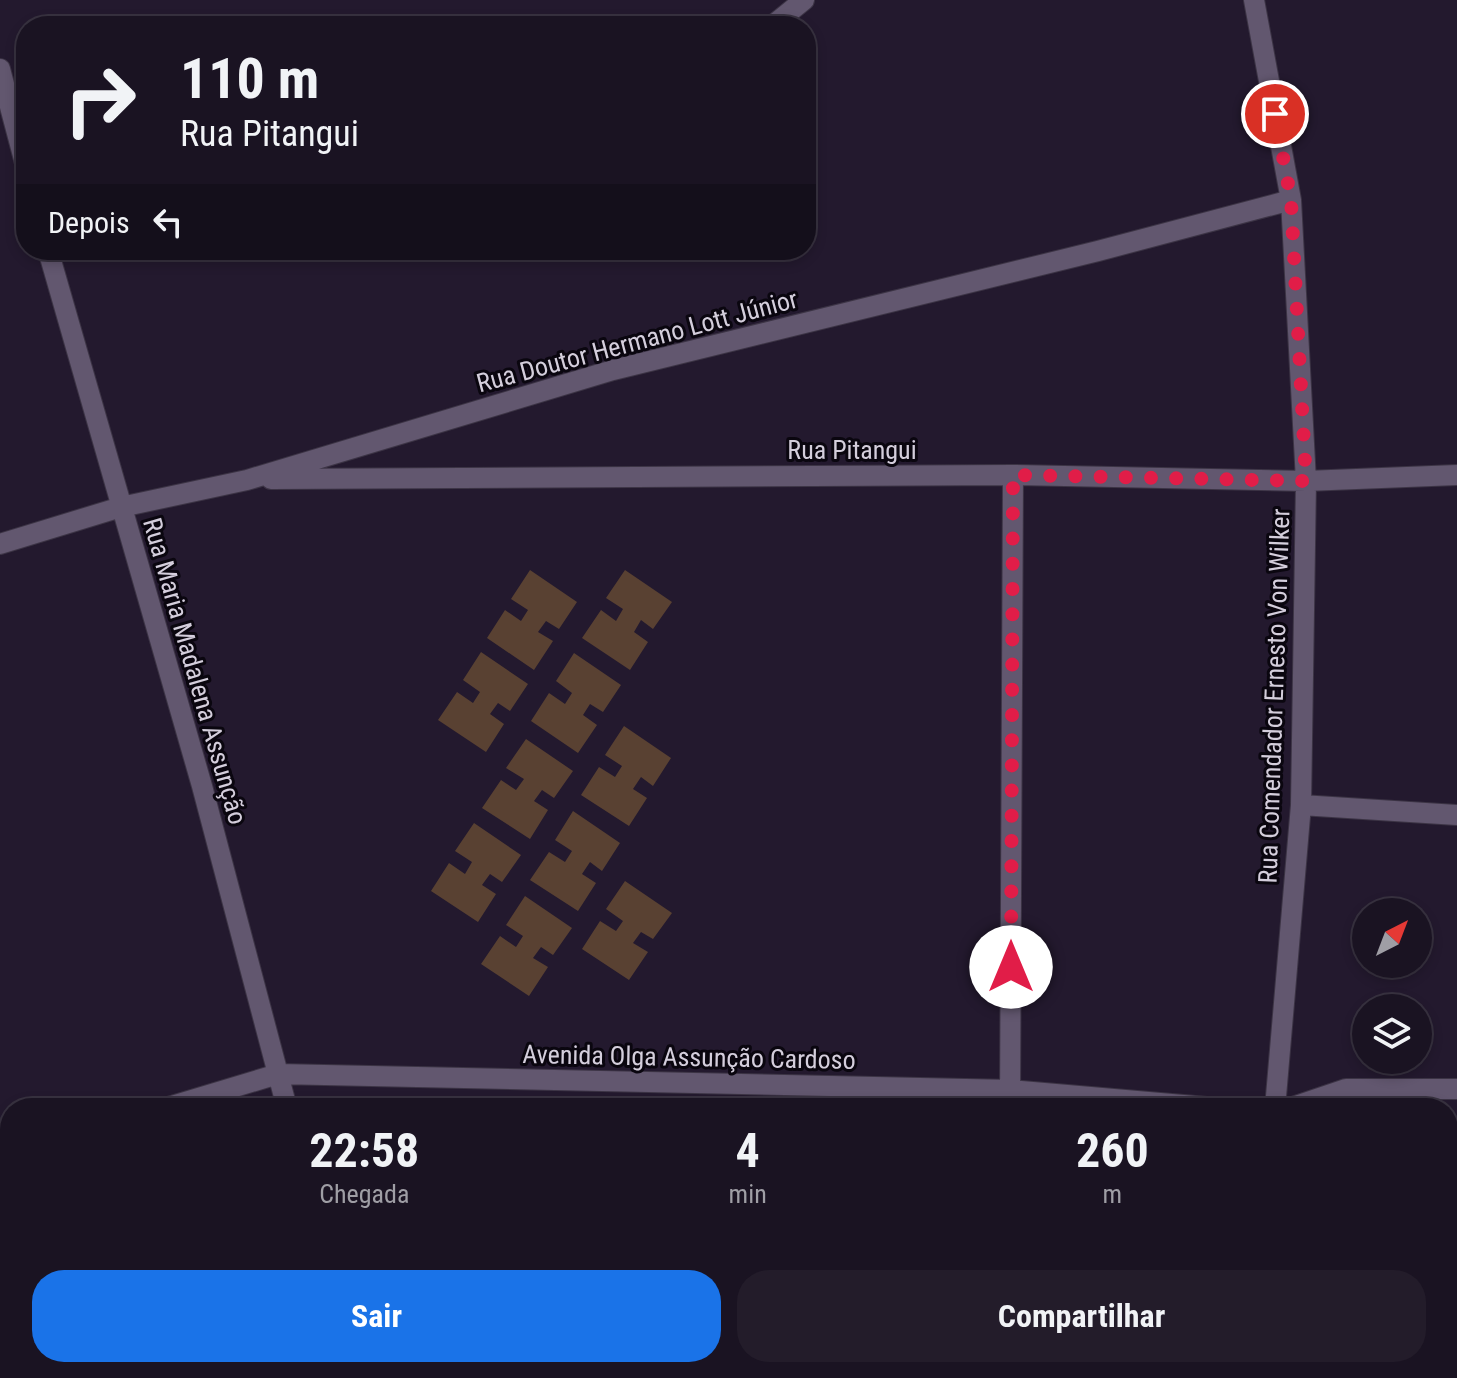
<!DOCTYPE html>
<html lang="pt">
<head>
<meta charset="utf-8">
<style>
	body { margin:0; font-family:"Roboto Condensed",sans-serif; background:#231c2a; color:#f1f3f6; height:100vh; display:flex; flex-direction:column; font-size:30px; white-space:nowrap }
	* { box-sizing:border-box; margin:0 }
	p { font-size:26px; color:#9f9ea5 }
	.icon { flex:none; width:44px; height:44px; fill:none; stroke:currentColor; stroke-width:2; stroke-linecap:round; stroke-linejoin:round }
	.map { position:relative; flex:1; overflow:hidden }
	.sheet { position:absolute; left:0px; top:1098px; width:1458px; height:280px; display:flex; flex-direction:column; background:#1a1322; border-radius:32px 32px 0 0; box-shadow:0 4px 12px #0003,0 0 0 2px #383240 }
	.sheet>* { flex:none }
	.hud { position:absolute; left:16px; top:16px; width:800px; height:244px; border-radius:32px; box-shadow:0 4px 12px #0003,0 0 0 2px #383240; background:#1a1322; color:#f1f3f6; overflow:hidden }
	.needle { width:52px; rotate:42deg }
	.fabs { position:absolute; left:1352px; top:898px; display:grid; gap:16px }
	.fabs a { display:grid; place-items:center; width:80px; height:80px; border-radius:50%; background:#1a1322; box-shadow:0 4px 12px #0003,0 0 0 2px #383240; font-size:40px }
	.pin { position:absolute; display:grid; place-items:center; width:68px; height:68px; color:#fff; margin:-34px; border:4px solid #fff; border-radius:50%; box-shadow:0 2px 8px #0007 }
	.me { position:absolute; width:88px; margin:-44px; rotate:0deg; stroke-linejoin:round; filter:drop-shadow(0 0 6px #0008) }
	.turn { display:flex; align-items:center; gap:28px; height:168px; padding:0 32px; font-size:36px }
	.turn .icon { width:104px; height:104px; stroke-width:2.5 }
	.turn b { display:block; font-size:56px; line-height:68px }
	.then { display:flex; align-items:center; height:76px; padding:0 32px; background:#0003; gap:16px; font-size:30px }
	.eta { display:flex; justify-content:space-evenly; align-items:center; height:136px; text-align:center }
	.eta b { font-size:48px; font-weight:700; line-height:56px }
	.action { display:flex; gap:16px; margin-top:auto; padding:16px 32px }
	.action a { flex:1; height:92px; border-radius:32px; background:#1a73e8; color:#fff; font-size:32px; font-weight:700; line-height:92px; text-align:center }
	.action a+a { background:#231c2a; color:#f1f3f6 }
	.map>svg:first-child { display:block }
</style>
</head>
<body>
<div class="map">
<svg width="1457" height="1378" viewBox="0 0 1457 1378">
	<rect width="100%" height="100%" fill="#23192e"/>
	<path fill="#594132" d="M530,570L577,602L559,629L546,621L538,632L553,641L534,670L487,638L505,610L521,621L528,610L511,599Z
		M625,570L672,602L653,629L641,620L634,632L648,642L630,670L582,638L601,610L616,621L623,609L606,598Z
		M481,652L528,684L510,711L498,703L490,714L504,724L486,752L438,720L457,692L473,703L480,692L463,680Z
		M574,653L621,685L603,712L590,704L583,715L597,725L578,753L531,721L549,693L565,704L572,693L556,681Z
		M624,726L671,758L653,786L641,777L633,789L647,798L629,826L581,795L599,767L615,777L622,766L605,755Z
		M526,739L573,771L554,798L542,790L534,801L548,810L530,839L482,808L501,780L516,790L524,779L506,768Z
		M573,811L620,843L602,871L590,862L582,874L596,883L578,911L530,880L549,852L565,862L572,851L555,840Z
		M474,823L521,855L502,882L490,874L482,885L496,894L478,922L431,891L449,863L465,874L472,862L455,851Z
		M625,881L672,913L653,939L641,932L633,943L648,952L629,980L582,949L600,921L616,931L623,921L606,909Z
		M525,896L572,928L553,955L541,947L533,958L548,967L529,996L481,964L500,936L516,947L523,936L506,925Z"/>
	<g fill="none" stroke-linecap="round" stroke-linejoin="round">
		<defs>
			<path id="street" d="M1254,0L1291,200L1306,481L1301,805L1275,1108
				M772,26L804,0
				M0,69L26,167
				M48,250L202,786L287,1108
				M271,479L1013,475L1306,481L1457,475
				M0,544L121,507L247,480L613,370L1098,251L1291,200
				M1301,805L1457,815
				M165,1108L278,1074L1011,1090L1218,1108
				M1010,1108L1013,475
				M1290,1108L1346,1089H1457
				M0,1158L10,1155
				M1448,1205L1457,1210
				M0,1278L10,1312
				M26,1368L29,1378
				M356,1368L359,1378
				M994,1378V1368
				M1265,1378V1368"/>
		</defs>
		<use href="#street" stroke="#3c3445" stroke-width="22"/>
		<use href="#street" stroke="#62576f" stroke-width="20"/>
	</g>
	<g fill="none" stroke-linecap="round" stroke-linejoin="round">
		<path stroke="#e11d48" stroke-width="14" stroke-dasharray="0 25.2" d="M1011,967L1013,475L1306,481L1291,200L1275,114"/>
	</g>
	<g text-anchor="middle" dominant-baseline="central" stroke-width="6" stroke-linejoin="round" paint-order="stroke">
		<g font-size="26" fill="#d4cedc" stroke="#0a060f">
			<text transform="translate(637 341) rotate(-15)">Rua Doutor Hermano Lott Júnior</text>
			<text x="852" y="450">Rua Pitangui</text>
			<text transform="translate(195 671) rotate(74)">Rua Maria Madalena Assunção</text>
			<text transform="translate(1274 696) rotate(-88)">Rua Comendador Ernesto Von Wilker</text>
			<text transform="translate(689 1057) rotate(1)">Avenida Olga Assunção Cardoso</text>
		</g>
	</g>
</svg>
<div class="fabs">
<a><svg class="needle" viewBox="-14 -14 28 28"><path d="M0-13l5 13h-10z" fill="#e53935"/><path d="M0 13l5-13h-10z" fill="#9f9ea5"/></svg></a>
<a><svg class="icon" aria-label="layers" viewBox="0 0 24 24"><path d="M12 4l9 5-9 5-9-5zM3 14l9 5 9-5"/></svg></a>
</div>
<div class="pin" style="left:1275px;top:114px;background:#d93025"><svg class="icon" aria-label="arrive" viewBox="0 0 24 24"><path d="M6 21V4h12l-3 4 3 4H6"/></svg></div>
<svg class="me" style="left:1011px;top:967px" viewBox="-20 -20 40 40"><circle r="19" fill="#fff"/><path d="M0-13L10 11 0 6-10 11z" fill="#e11d48"/></svg>
<div class="hud">
<div class="turn"><svg class="icon" aria-label="right" viewBox="0 0 24 24"><path d="M7 20v-9h11M14 6l5 5-5 5"/></svg><div><b>110 m</b>Rua Pitangui</div></div>
<div class="then">Depois<svg class="icon" aria-label="left" viewBox="0 0 24 24"><path d="M17 20v-9H6M10 6l-5 5 5 5"/></svg></div>
</div>
<section class="sheet">
<div class="eta">
<div><b>22:58</b><p>Chegada</p></div>
<div><b>4</b><p>min</p></div>
<div><b>260</b><p>m</p></div>
</div>
<div class="action"><a>Sair</a><a>Compartilhar</a></div>
</section>
</div>
</body>
</html>
